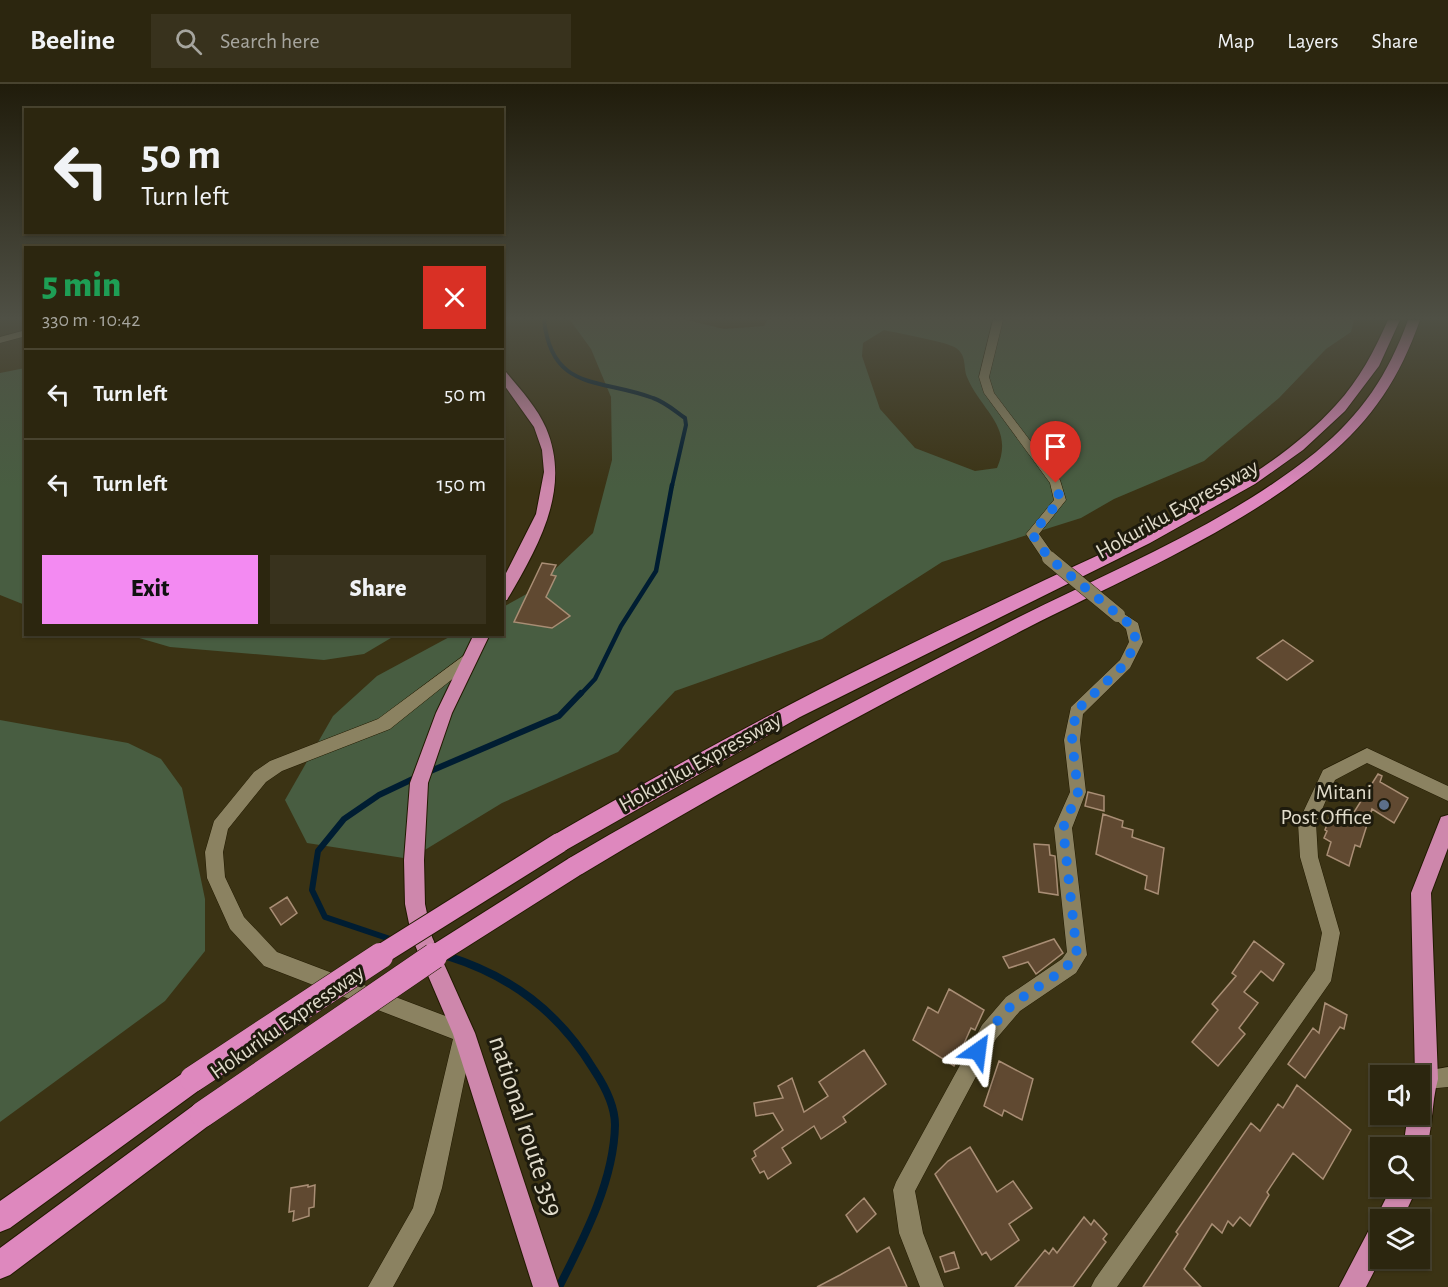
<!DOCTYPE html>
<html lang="en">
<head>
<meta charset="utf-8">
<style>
	body { margin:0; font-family:"Alegreya Sans",sans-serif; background:#38321d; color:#f1f3f6; height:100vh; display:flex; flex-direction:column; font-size:22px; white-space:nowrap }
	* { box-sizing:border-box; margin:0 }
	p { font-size:20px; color:#a6a59e }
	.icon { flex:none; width:33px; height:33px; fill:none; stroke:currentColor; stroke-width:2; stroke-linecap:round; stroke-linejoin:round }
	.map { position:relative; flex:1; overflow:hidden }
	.panel { position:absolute; left:24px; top:162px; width:480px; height:390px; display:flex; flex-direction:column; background:#2c260f; border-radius:0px; box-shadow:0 2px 4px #0004,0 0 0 2px #48432f }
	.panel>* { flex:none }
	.top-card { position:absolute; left:24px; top:24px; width:480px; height:126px; border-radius:0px; box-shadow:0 2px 4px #0004,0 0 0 2px #48432f; background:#2c260f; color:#f1f3f6; overflow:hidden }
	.controls { position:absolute; left:1370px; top:981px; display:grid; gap:12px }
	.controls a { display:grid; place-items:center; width:60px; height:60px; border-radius:0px; background:#2c260f; box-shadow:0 2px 4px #0004,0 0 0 2px #48432f; font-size:30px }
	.pin { position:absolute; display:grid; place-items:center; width:51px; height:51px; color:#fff; margin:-62px -26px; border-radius:50% 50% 50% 0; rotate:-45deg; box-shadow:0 0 6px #0007 }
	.pin .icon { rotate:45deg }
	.me { position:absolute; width:66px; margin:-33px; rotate:31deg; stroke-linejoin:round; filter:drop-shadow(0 0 4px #0008) }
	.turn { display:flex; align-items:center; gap:21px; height:126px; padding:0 18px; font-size:27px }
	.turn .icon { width:78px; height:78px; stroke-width:2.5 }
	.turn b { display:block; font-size:42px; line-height:51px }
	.round { display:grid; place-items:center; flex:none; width:63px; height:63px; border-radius:0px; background:#38321d }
	.head { display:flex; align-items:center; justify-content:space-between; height:102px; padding:0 18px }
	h1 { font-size:36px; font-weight:800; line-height:45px; color:#1e9e55 }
	.action { display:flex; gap:12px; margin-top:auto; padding:12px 18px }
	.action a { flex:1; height:69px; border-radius:0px; background:#f38af2; color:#111; font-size:24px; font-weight:800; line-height:69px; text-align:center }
	.action a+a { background:#38321d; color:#f1f3f6 }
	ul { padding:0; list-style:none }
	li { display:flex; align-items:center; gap:18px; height:90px; padding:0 18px; border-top:2px solid #48432f }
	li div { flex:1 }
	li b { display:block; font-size:22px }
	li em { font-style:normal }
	header { display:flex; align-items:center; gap:36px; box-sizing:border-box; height:84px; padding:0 30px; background:#2c260f; border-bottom:2px solid #48432f }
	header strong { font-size:28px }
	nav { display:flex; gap:33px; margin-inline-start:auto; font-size:21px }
	.search { width:420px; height:54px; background:#38321d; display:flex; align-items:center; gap:15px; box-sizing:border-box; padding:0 21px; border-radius:0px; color:#a6a59e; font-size:22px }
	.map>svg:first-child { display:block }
</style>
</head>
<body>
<header>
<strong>Beeline</strong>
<div class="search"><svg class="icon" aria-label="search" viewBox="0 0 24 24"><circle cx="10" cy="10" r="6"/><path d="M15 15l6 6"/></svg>Search here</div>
<nav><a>Map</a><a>Layers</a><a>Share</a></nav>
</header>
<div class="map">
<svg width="1448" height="1203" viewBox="0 0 1448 1203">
	<rect width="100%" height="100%" fill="#3b3314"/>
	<path fill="#485d41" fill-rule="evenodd" d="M570,236H687L724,245L764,242L767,236H1354L1351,248L1326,265L1279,314L1204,377L1114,415L1081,434L942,478L822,555L675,607L618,668L502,719L410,775L307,759L285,716L333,632L377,592L453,551L502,550L503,523L532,507L593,449L612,376L611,313L591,265ZM884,246C897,249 948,258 956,264C967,272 963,282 967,293C981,327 1015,343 997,384L975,387L915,364L880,325L862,272L863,259Z
		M25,284H26L25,521L0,511V289Z
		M129,551H396L364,570L324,576L170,563Z
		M0,636L128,659L161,675L182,704L205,815V867L165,917L0,1038Z"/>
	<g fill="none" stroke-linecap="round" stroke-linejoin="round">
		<path stroke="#001d32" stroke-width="4" d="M544,236C552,308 600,294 653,314C665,318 675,327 685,334L686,341L672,402"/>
		<path stroke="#001d32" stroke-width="4.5" d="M580,611L595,595L621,542L656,487L672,401"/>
		<path stroke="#001d32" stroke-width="6" d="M426,689L559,632L581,609
			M393,856L325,833L312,806L318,767L344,735L379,711L417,693
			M445,871L452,873"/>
		<path stroke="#001d32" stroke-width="8" d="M447,872C511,892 559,928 594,986C604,1001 615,1022 615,1041C614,1097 584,1154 559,1203"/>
	</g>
	<path fill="#604931" stroke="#a98e75" stroke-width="1.5" d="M542,479L556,481L551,491L556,492L546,513L570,532L552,544L514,538Z
		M1283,556L1313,577L1287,596L1257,574Z
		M1378,690L1382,692L1380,698L1408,714L1394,739L1372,725L1360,763L1355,761L1349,782L1327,771L1331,758L1324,754L1327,747L1325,746L1331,729L1337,732L1340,727L1351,733Z
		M1088,708L1104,712V727L1085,722Z
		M1103,730L1123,737L1122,743L1133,746L1132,753L1164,764L1158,810L1145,805L1147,792L1096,770Z
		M1034,760L1049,761L1050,771L1055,772L1058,811L1039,808Z
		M287,813L297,829L281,841L270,824Z
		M1054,855L1063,869L1036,890L1028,878L1009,884L1003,873Z
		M1254,857L1284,880L1273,897L1261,887L1244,908L1258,919L1239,944L1245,950L1218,982L1192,958L1218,926L1212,920L1236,892L1232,889Z
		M949,905L984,926L975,946L971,944L954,982L913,956L928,923L938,929Z
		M1325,919L1347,931L1344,945L1340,943L1305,994L1288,980L1313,944L1319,949Z
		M864,966L886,1000L843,1033L846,1038L821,1055L814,1042L782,1064L791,1079L768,1095L764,1087L760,1089L752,1075L756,1072L754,1067L783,1046L773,1029L756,1032L754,1019L783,1014L778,1002L792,994L804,1028L828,1012L819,998Z
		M999,977L1033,995L1022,1036L1004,1026L1002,1032L984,1022Z
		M1297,1001L1351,1046L1323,1095L1293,1069L1267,1108L1269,1111L1250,1142L1240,1133L1233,1142L1228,1137L1222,1149L1212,1140L1184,1185L1201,1203H1143L1178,1150L1176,1148L1251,1039L1260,1047L1278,1020L1283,1024Z
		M970,1063L997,1108L1013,1097L1032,1124L1009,1140L1019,1156L991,1176L986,1168L982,1171L935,1090L948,1077Z
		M308,1101V1103L315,1101L314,1123L309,1124V1132L293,1137L294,1127L289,1128L291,1104Z
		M864,1114L876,1130L857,1148L846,1131Z
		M1084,1133L1091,1141L1094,1136L1107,1150L1103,1155L1106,1158L1073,1203H1015L1045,1166L1049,1170L1053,1164L1057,1169Z
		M889,1163L907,1203H817L840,1191Z
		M954,1168L959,1184L945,1188L940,1173Z"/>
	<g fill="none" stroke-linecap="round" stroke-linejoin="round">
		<defs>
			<path id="minor" d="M993,236H1003L989,293L994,309L1060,396L1066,416L1039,450L1056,474L1049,479L1044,477L1026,450L1054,416L1050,399L984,309L979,293Z
				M26,246V252L0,259V253Z
				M1118,526L1138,539L1143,558L1130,584L1083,630L1080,656L1086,708L1072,744L1087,871L1076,889L1020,927L996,955L915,1107L923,1149L944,1203H920L899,1149L893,1106L896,1098L982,941L1006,913L1062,875L1067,868L1054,744L1070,708L1064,656L1071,623L1120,576L1129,558L1126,545L1111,531Z
				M470,567L475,569L477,573L475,577L390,645L282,687L266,698L228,745L223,768L225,793L244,833L277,868L464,939L471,942L474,949L442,1104L434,1129L393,1203H368L413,1124L453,955L264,882L230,845L207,794L205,768L214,737L254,688L270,677L378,635Z
				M1367,664L1448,702V717L1367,679L1335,696L1316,739L1318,773L1340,849L1331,897L1117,1203H1091L1095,1195L1315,886L1322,849L1300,773L1298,739L1323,686Z
				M1448,983V1003L1427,1005L1420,1002V988Z"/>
			<path id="trunk" d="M502,287L506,288C520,305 537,323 546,344C572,405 538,463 507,516L502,517V497L536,430L544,388L542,366L534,343L502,298Z
				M474,550H490L452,629L428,699L424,776L425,820L432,853L475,949L559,1203H533L453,950L412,854L405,820L404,776L410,699L436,629Z
				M1448,731V764L1431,809L1438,995C1431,1020 1433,1049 1424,1073L1419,1074V1064H1403L1408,1030H1419V992H1415L1411,809L1441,733Z
				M1392,1102H1418L1402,1136H1380L1381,1174L1366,1203H1339L1371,1142L1377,1140L1375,1136Z"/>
			<path id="motorway" d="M1388,236H1400L1379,282L1345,327L1303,366L1255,400L1150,459L800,633L566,766L559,768L552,766L549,759L552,752C658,691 764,632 874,578C941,545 1009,513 1077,481C1165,440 1271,393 1336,321C1360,295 1374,267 1388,236Z
				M1408,236H1420C1400,293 1373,335 1326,374C1238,447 1127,493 1027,544C876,622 727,702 582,790L574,793L566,790L563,783L566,776C714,689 865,611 1017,534C1117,484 1228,439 1316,368C1362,330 1388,291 1408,236Z
				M193,982L202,986L206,995L202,1004L10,1144L0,1148V1117Z
				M203,1017L212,1021L216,1030L212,1039L10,1191L0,1195V1164L194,1021Z"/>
		</defs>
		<use href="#minor" stroke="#221a00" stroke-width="1"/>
		<use href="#trunk" stroke="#221a00" stroke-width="2"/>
		<use href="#motorway" stroke="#221a00" stroke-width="2"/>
		<use href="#minor" fill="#8b8261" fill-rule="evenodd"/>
		<use href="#trunk" fill="#ce87ac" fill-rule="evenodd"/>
		<use href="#motorway" fill="#de88be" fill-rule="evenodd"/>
		<defs>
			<path id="minor-bridge" d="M1049,474L1118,531"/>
			<path id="motorway-bridge-far1" d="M377,873L559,759
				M432,873L574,783"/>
			<path id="motorway-bridge" d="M193,995L380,872
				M203,1030L434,872"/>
		</defs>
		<use href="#minor-bridge" stroke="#221a00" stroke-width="15" stroke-linecap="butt"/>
		<use href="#motorway-bridge-far1" stroke="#221a00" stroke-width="22" stroke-linecap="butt"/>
		<use href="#motorway-bridge" stroke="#221a00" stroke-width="27" stroke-linecap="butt"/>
		<use href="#minor-bridge" stroke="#8b8261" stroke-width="14"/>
		<use href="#motorway-bridge-far1" stroke="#de88be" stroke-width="20"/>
		<use href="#motorway-bridge" stroke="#de88be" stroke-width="26"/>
	</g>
	<linearGradient id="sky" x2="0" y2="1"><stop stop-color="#201c0b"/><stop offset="0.58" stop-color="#4f5045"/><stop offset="1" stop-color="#4f5045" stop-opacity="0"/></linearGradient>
	<rect width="1448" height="404" fill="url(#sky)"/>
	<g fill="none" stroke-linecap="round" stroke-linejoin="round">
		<path stroke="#1a73e8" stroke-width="10" stroke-dasharray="0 18" d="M978,967C988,950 999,931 1015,919C1035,903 1061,892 1077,871L1063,744L1078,708L1072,656L1076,627L1125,580L1136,558L1133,543L1049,474L1032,450L1060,416L1056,399"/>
	</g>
	<circle fill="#5c6f8a" stroke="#1e1b0d" stroke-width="2" cx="1384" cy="721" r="6"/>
	<g text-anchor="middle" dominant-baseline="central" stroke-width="6" stroke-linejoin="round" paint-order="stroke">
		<g font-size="22" fill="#e1dccb" stroke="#1e1b0d">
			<text transform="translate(1177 425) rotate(-29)">Hokuriku Expressway</text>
			<text transform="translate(700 678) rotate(-29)">Hokuriku Expressway</text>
			<text transform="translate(287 938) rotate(-35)">Hokuriku Expressway</text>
		</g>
		<g font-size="22" fill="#e1dccb" stroke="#1e1b0d" text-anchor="end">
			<text x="1372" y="708">Mitani<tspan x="1372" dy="25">Post Office</tspan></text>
		</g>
		<g font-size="27" fill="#e1dccb" stroke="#1e1b0d">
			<text transform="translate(526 1042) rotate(72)">national route 359</text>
		</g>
	</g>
</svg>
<div class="controls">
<a><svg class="icon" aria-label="sound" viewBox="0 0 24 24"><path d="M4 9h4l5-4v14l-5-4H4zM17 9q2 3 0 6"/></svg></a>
<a><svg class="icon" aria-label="search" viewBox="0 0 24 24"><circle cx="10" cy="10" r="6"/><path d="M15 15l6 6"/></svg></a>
<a><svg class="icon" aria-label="layers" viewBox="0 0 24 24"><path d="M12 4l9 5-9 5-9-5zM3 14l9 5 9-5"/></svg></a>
</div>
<div class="pin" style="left:1056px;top:399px;background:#d93025"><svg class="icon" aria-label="arrive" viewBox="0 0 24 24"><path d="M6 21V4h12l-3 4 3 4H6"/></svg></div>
<svg class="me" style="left:978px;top:967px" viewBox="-20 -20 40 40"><path d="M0-17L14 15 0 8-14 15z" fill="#1a73e8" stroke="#fff" stroke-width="4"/></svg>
<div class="top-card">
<div class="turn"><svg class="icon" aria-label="left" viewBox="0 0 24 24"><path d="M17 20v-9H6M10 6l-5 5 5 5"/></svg><div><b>50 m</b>Turn left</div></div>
</div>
<section class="panel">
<div class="head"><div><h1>5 min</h1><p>330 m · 10:42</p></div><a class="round" style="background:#d93025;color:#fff"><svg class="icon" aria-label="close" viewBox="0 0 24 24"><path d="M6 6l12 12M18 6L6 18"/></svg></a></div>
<ul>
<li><svg class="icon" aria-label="left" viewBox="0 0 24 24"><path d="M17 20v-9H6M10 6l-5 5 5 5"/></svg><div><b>Turn left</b></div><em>50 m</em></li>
<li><svg class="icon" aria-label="left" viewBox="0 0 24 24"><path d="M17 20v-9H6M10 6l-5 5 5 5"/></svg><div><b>Turn left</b></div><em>150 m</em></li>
</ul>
<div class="action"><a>Exit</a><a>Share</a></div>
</section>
</div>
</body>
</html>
